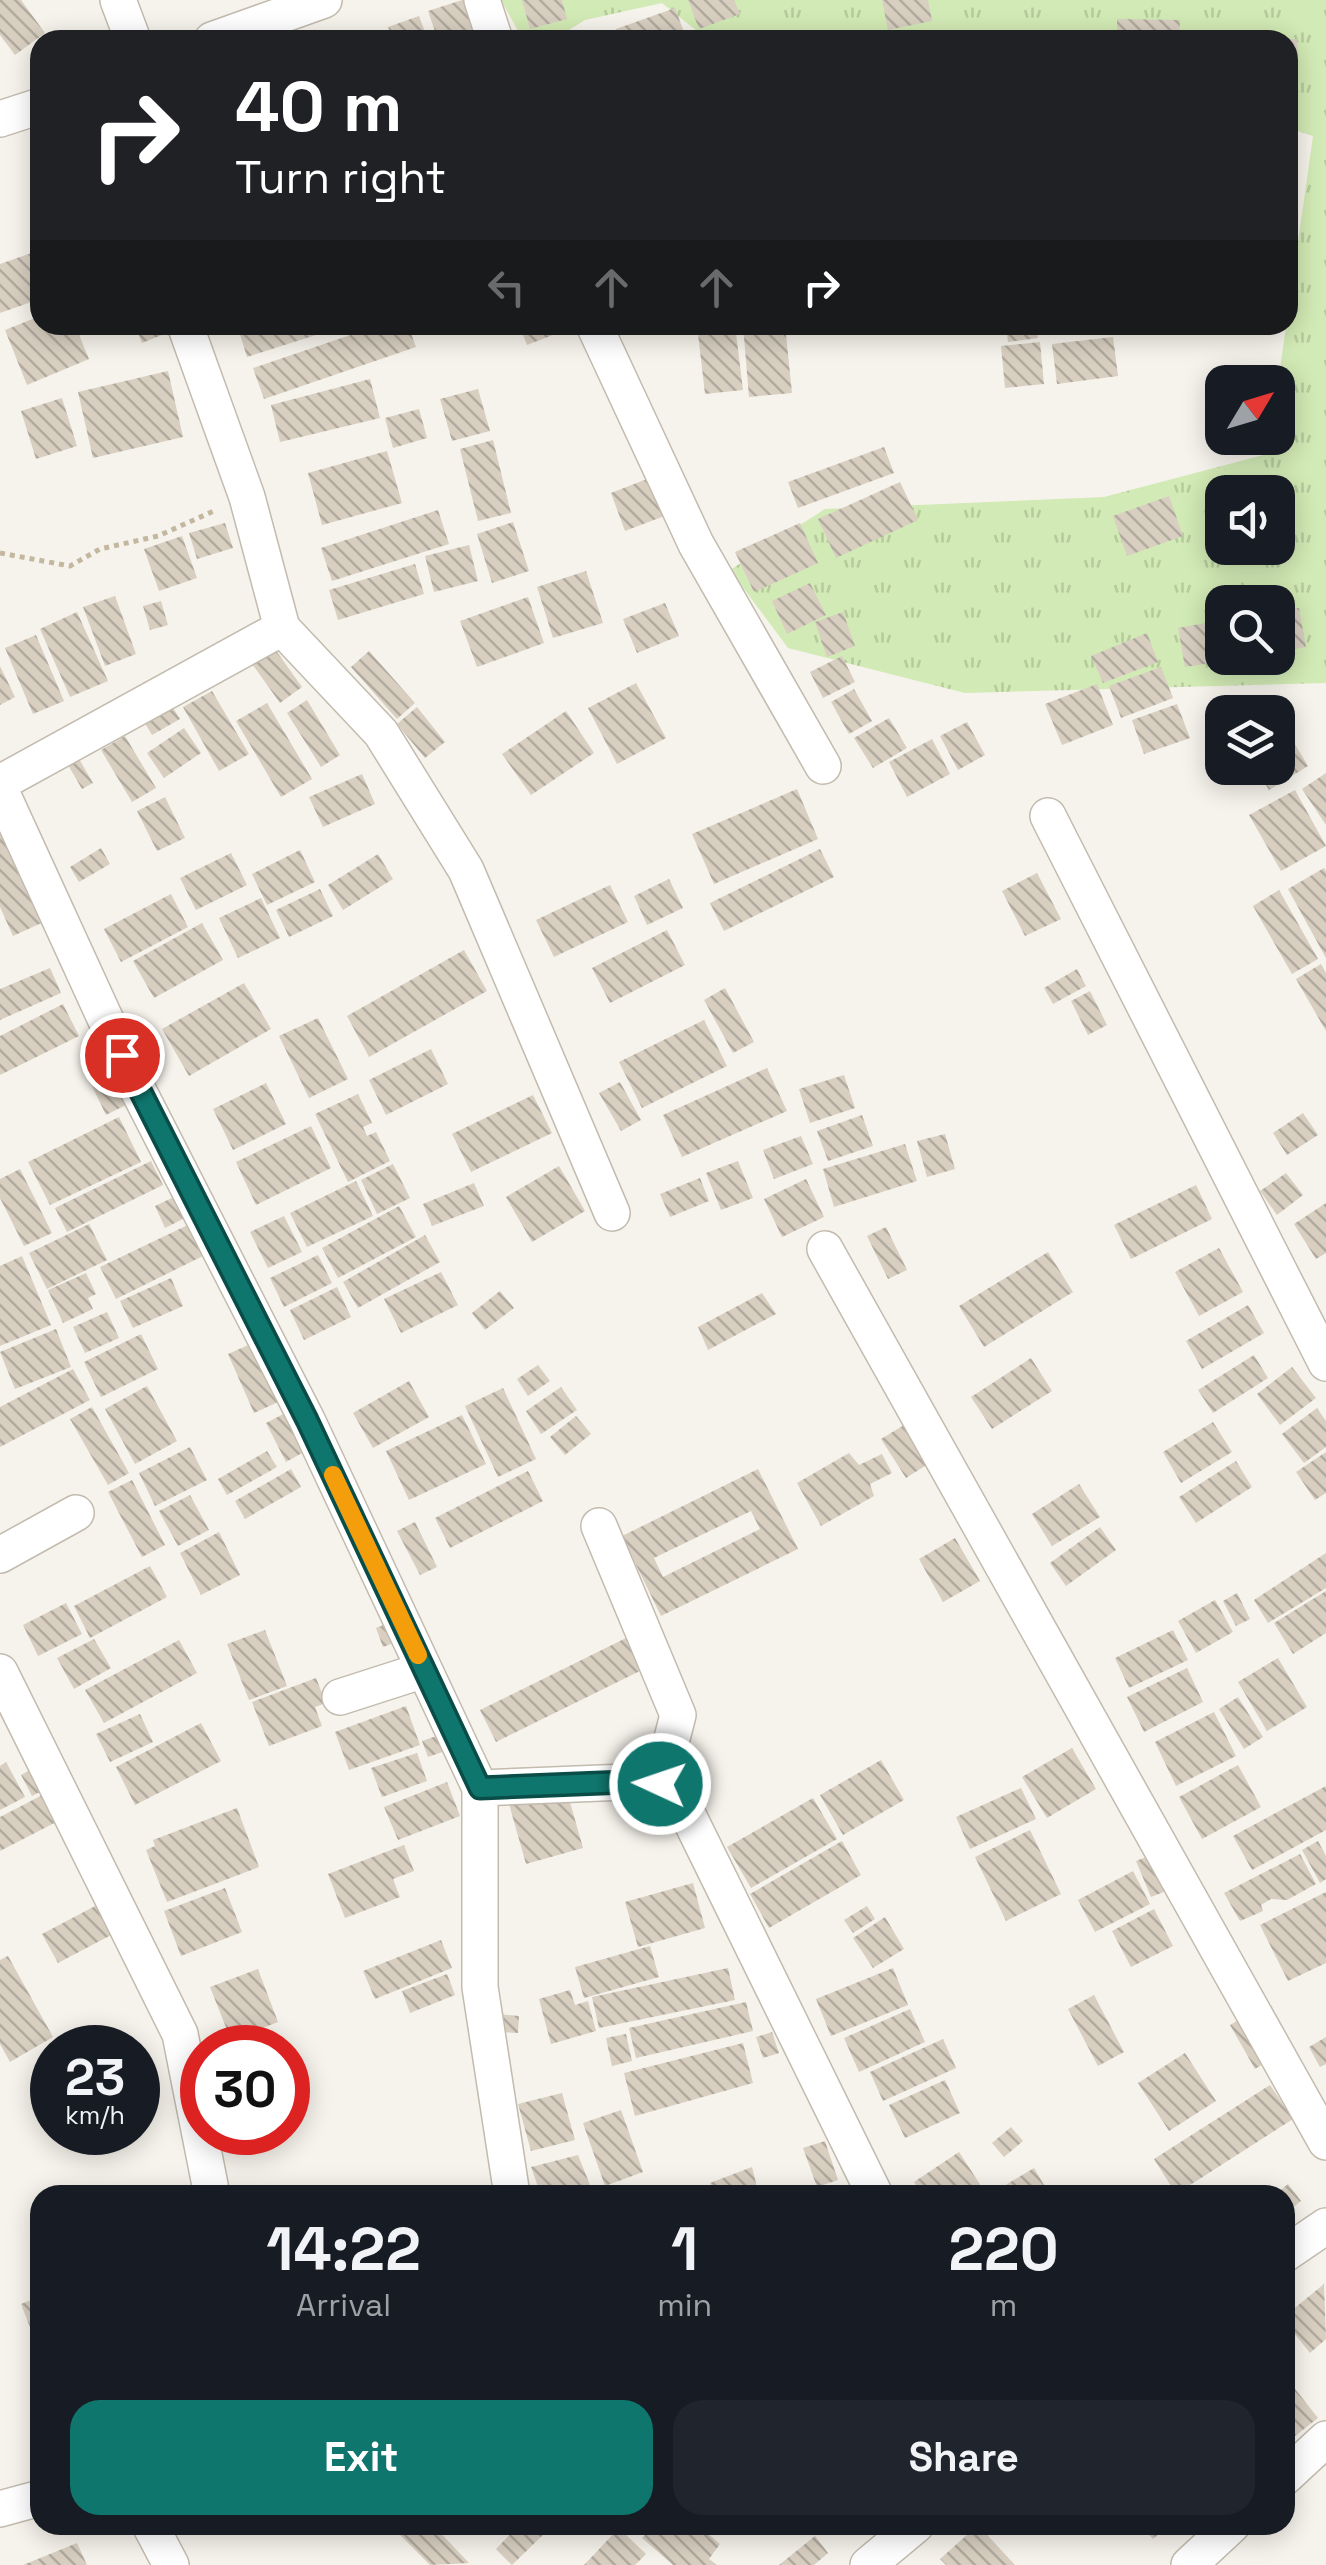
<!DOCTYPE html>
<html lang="en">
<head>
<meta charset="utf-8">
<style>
	body { margin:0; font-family:"Space Grotesk",sans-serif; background:#20242c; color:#f1f3f6; height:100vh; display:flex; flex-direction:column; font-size:38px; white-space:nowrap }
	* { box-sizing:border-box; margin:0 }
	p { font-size:32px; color:#9ea1a6 }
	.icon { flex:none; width:55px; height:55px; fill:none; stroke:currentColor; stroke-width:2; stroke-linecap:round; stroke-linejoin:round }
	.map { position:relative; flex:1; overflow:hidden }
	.sheet { position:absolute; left:30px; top:2185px; width:1265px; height:350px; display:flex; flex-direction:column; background:#171b24; border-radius:30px; box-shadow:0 5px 25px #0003 }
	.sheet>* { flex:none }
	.guide { position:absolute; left:30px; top:30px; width:1268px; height:305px; border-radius:30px; box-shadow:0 5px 25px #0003; background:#202124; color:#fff; overflow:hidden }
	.needle { width:65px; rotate:52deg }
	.controls { position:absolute; left:1205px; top:365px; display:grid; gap:20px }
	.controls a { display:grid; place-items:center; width:90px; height:90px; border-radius:20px; background:#171b24; box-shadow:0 5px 25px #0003; font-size:50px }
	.speed { position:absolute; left:30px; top:2025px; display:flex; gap:20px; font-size:50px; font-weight:700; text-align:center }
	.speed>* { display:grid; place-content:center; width:130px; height:130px; border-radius:50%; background:#171b24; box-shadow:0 5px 25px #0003; line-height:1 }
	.speed small { font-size:25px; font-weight:400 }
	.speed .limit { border:15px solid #d22; background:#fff; color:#111 }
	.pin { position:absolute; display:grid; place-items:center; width:85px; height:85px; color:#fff; margin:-42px; border:5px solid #fff; border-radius:50%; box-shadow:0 2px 10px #0007 }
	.me { position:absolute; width:110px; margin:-55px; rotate:273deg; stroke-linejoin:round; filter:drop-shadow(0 0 8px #0008) }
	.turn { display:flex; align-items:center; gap:35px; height:210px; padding:0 40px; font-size:45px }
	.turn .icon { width:130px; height:130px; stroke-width:2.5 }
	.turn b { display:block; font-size:70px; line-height:85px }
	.lanes { display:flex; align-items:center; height:95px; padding:0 40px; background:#0003; justify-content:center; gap:50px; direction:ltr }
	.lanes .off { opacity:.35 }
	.eta { display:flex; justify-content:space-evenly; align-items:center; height:170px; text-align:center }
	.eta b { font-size:60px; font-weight:700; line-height:70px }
	.cta { display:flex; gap:20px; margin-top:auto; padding:20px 40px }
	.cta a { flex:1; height:115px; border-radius:30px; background:#0f766e; color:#fff; font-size:40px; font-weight:700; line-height:115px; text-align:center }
	.cta a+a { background:#20242c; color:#f1f3f6 }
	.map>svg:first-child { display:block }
</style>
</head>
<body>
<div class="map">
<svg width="1326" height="2565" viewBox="0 0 1326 2565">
	<defs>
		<pattern id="grass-tufts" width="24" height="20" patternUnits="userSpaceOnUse" patternTransform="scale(2.5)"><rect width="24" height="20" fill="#d2eab5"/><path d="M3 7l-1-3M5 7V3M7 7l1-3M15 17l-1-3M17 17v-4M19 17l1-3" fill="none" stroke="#b6ca9c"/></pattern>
		<pattern id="building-back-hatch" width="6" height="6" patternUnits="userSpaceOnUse" patternTransform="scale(2.5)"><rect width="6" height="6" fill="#d8cfc1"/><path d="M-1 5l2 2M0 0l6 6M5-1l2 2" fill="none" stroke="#b1aa9e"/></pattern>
	</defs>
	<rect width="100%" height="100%" fill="#f6f3ec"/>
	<path fill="url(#grass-tufts)" fill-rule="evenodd" d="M501,0H1326V683L965,693L788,648L730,570L825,509L1104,497L1267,454L1270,438H1278V383L1313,136L1288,128V40H961L873,32L820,40H708L662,3L585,20L553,40H523ZM1222,492H1278V548H1222ZM1222,602H1278V658H1222Z"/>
	<path fill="url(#building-back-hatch)" fill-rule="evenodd" d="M0,0H21L45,33L15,55L0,35Z
		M462,0H471L485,40H438L428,11Z
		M522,0H562L567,19L530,29Z
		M688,0H734L740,14L699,29Z
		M882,0H928L932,21L888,30Z
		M675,8L687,40H620L616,29Z
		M419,16L428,40H393L388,27Z
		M1117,19L1180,20L1179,40H1117Z
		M1288,39H1297L1298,91H1288Z
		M40,250V299L0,313V264Z
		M40,316V325H75L89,359L27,385L5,330Z
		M135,325H167L169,332L142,343Z
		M247,325H344V326L247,357L238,328Z
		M380,325H408L416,347L264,399L253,368Z
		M519,325H569L571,328L527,345Z
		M697,325H735L743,390L705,394Z
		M743,325H785L792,393L749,397Z
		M1006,325H1036L1038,338L1008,342Z
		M1113,337L1118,376L1057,384L1052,344Z
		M1040,342L1044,384L1005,388L1001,346Z
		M168,371L183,437L93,458L78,392Z
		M370,379L380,418L280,442L271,405Z
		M478,389L490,431L452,441L440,399Z
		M62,398L77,446L36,459L21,411Z
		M419,409L427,438L393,448L385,418Z
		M493,440L511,513L478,521L460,449Z
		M884,447L894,473L798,508L788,482Z
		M387,451L402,503L322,525L308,473Z
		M652,477L667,515L625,531L611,493Z
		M900,482L918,520L836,558L818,519Z
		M1169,496L1183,536L1127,556L1113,516Z
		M438,510L449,544L332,581L321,548Z
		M513,522L529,571L492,583L477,534Z
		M225,523L233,548L197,559L189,533Z
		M800,523L818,563L754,592L735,552Z
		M182,536L197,578L159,591L144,549Z
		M469,545L478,581L434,592L425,556Z
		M415,564L424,594L338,620L329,590Z
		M586,571L603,623L553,638L537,587Z
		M810,583L826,615L787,634L772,601Z
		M115,596L136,654L105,666L83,607Z
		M528,597L544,643L477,667L460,621Z
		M161,601L168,625L150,630L143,606Z
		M665,603L679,636L637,653L623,619Z
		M1299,608L1306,647L1278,652V611Z
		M77,612L108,681L70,697L40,629Z
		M843,612L855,646L827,657L815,622Z
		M1222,620V658L1231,660L1185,667L1178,628Z
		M1147,633L1158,662L1103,683L1091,656Z
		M36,635L64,701L33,714L5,648Z
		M272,645L302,687L280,703L250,661Z
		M369,651L415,703L397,719L351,667Z
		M842,656L855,682L823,698L810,672Z
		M0,666L15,697L0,705Z
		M1161,667L1173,698L1121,718L1109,686Z
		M636,683L666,738L617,764L588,708Z
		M1097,684L1113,725L1062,745L1045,704Z
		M854,689L872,721L849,734L831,702Z
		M212,691L249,754L219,771L183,707Z
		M167,698L180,719L152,735L140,715Z
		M307,700L340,755L321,767L287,713Z
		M267,703L312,779L281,797L236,721Z
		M1177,704L1190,738L1144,754L1132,720Z
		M417,707L445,742L425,758L397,724Z
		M566,711L594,753L531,795L502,754Z
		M889,718L907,748L873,768L854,738Z
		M967,722L985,755L958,770L940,736Z
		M184,728L201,753L164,778L147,753Z
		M1287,731L1308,766L1269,790L1255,768H1278V737Z
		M125,736L156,788L132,802L101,750Z
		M932,739L950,774L907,797L889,762Z
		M79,759L93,783L82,789L68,765Z
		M1326,773V825L1302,789Z
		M362,774L375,804L323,827L309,797Z
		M797,789L818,839L714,884L692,834Z
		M1295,790L1326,846L1281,871L1249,815Z
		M165,797L185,838L157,851L137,811Z
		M6,829L48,920L13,936L0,907V832Z
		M101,848L110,864L79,882L70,867Z
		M820,849L834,877L724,931L710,903Z
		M300,850L315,882L267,905L252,874Z
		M231,853L247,885L196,910L180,878Z
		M378,854L393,879L343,910L328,885Z
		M1324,868L1326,871V958L1288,889Z
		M1037,873L1061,919L1025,936L1002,891Z
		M669,879L683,908L647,925L634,896Z
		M610,885L628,922L554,957L536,920Z
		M320,889L333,916L289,937L276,910Z
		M1279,890L1318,959L1292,974L1253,906Z
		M171,894L188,927L121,962L104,929Z
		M261,898L280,938L238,958L219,918Z
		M202,923L223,960L154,998L133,961Z
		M667,930L685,965L610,1003L592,968Z
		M464,950L487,991L369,1057L347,1016Z
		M1321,964L1326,973V1031L1296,979Z
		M50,968L61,993L0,1020V989Z
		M1077,969L1086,986L1053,1004L1044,988Z
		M244,983L271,1029L189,1076L162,1029Z
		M725,988L754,1042L733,1053L704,1000Z
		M1090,991L1107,1025L1088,1035L1071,1001Z
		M63,1004L79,1036L0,1075V1036Z
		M318,1018L348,1079L309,1098L279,1036Z
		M704,1020L727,1066L642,1108L619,1062Z
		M431,1049L448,1084L386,1115L369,1080Z
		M101,1056L126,1105L106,1115L82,1065Z
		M767,1068L787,1111L682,1157L663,1115Z
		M844,1075L855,1108L810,1123L799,1089Z
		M620,1082L641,1120L621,1131L599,1093Z
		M266,1083L286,1124L233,1150L213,1109Z
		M358,1094L372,1123L363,1127L367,1136L376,1132L390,1161L348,1182L315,1114Z
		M533,1095L552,1133L471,1172L452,1134Z
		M1303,1113L1318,1135L1287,1155L1273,1133Z
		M862,1115L873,1146L828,1161L817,1131Z
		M119,1117L141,1162L50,1205L28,1162Z
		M311,1126L331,1168L256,1205L236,1162Z
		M945,1134L955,1169L927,1177L917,1141Z
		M801,1136L813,1164L774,1179L763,1150Z
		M905,1144L917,1181L834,1207L823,1169Z
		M151,1161L163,1185L67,1232L55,1208Z
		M738,1161L753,1198L721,1210L706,1173Z
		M393,1164L410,1198L377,1214L361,1180Z
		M559,1166L585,1211L532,1242L506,1197Z
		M20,1169L52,1233L24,1246L0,1198V1179Z
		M1286,1173L1303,1195L1277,1215L1260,1191Z
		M700,1178L709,1201L670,1217L660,1194Z
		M806,1179L824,1217L782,1237L764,1199Z
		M356,1181L373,1216L307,1247L290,1213Z
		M474,1183L484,1206L432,1226L423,1204Z
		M1196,1185L1212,1219L1131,1259L1114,1225Z
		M176,1196L187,1217L165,1228L155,1206Z
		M1326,1203V1253L1316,1259L1294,1224Z
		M399,1206L416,1237L338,1278L322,1248Z
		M284,1216L302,1252L268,1268L250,1232Z
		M192,1223L207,1254L116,1299L100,1267Z
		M89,1224L107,1260L47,1289L29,1253Z
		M886,1227L907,1270L888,1279L867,1236Z
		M425,1235L440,1262L358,1308L343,1282Z
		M1219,1248L1243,1292L1199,1316L1175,1272Z
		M1048,1252L1073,1292L984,1347L959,1306Z
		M318,1255L332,1283L284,1307L270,1278Z
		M22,1256L51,1325L0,1346V1266Z
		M441,1272L458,1305L401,1333L384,1299Z
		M86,1273L96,1294L88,1298L93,1309L63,1323L48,1290Z
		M171,1278L183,1306L133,1328L120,1301Z
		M337,1287L351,1317L304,1340L290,1310Z
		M500,1291L514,1308L485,1330L472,1313Z
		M762,1293L776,1314L708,1350L698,1327Z
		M1248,1305L1264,1333L1202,1369L1186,1341Z
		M107,1312L119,1338L85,1353L73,1327Z
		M56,1329L71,1367L15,1389L0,1352Z
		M141,1334L158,1369L101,1397L84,1362Z
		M257,1341L285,1399L254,1413L228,1354Z
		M1254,1355L1268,1378L1213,1413L1198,1390Z
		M1031,1358L1052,1391L992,1429L971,1397Z
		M538,1365L550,1381L528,1396L517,1379Z
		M1292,1367L1316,1398L1280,1425L1257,1394Z
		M73,1369L90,1400L0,1447V1407Z
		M409,1381L429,1417L373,1448L353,1413Z
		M147,1386L177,1441L135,1464L105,1409Z
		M561,1387L577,1410L541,1434L526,1411Z
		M503,1388L536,1459L498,1477L465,1406Z
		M92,1407L129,1473L108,1485L70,1419Z
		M1317,1408L1326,1421V1447L1304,1463L1282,1434Z
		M291,1410L311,1448L286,1462L266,1423Z
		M462,1415L486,1464L409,1500L386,1451Z
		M576,1416L591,1434L565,1455L550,1437Z
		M1213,1422L1232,1452L1181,1483L1163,1452Z
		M904,1425L928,1464L906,1478L881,1439Z
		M190,1447L207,1480L155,1506L139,1473Z
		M267,1451L277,1467L227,1495L218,1479Z
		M1326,1452V1493L1315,1500L1296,1472Z
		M849,1453L859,1465L882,1454L892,1473L870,1484L874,1496L821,1526L797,1483Z
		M1236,1461L1252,1487L1196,1523L1179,1497Z
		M291,1469L301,1487L245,1519L235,1501Z
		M758,1469L798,1549L661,1616L622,1536ZM751,1511L760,1529L663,1577L654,1558Z
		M528,1471L543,1501L450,1548L435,1518Z
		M132,1480L165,1545L142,1557L108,1492Z
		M1079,1484L1100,1517L1052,1546L1032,1514Z
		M190,1495L209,1530L178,1546L159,1511Z
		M415,1522L437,1567L420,1575L397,1531Z
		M1100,1527L1116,1550L1066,1586L1050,1563Z
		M219,1532L240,1575L201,1595L180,1553Z
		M955,1538L980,1581L943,1602L919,1559Z
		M1326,1553V1588L1268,1623L1254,1600Z
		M150,1566L167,1597L90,1638L74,1606Z
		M1326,1591V1633L1293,1654L1274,1623Z
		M1237,1593L1250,1619L1236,1626L1223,1601Z
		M1215,1600L1233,1632L1196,1653L1178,1621Z
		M66,1603L82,1634L38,1656L23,1625Z
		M391,1622L399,1641L383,1647L376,1628Z
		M265,1630L287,1686L249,1700L227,1644Z
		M1173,1630L1188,1660L1129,1688L1115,1658Z
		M628,1637L644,1669L496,1742L480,1710Z
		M94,1639L111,1668L74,1689L57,1658Z
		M179,1640L197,1673L104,1723L85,1690Z
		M1278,1658L1307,1707L1267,1731L1238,1682Z
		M1187,1668L1203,1702L1144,1732L1127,1697Z
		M316,1678L326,1703L315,1707L322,1726L269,1746L252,1702Z
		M1238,1697L1263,1737L1244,1749L1219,1709Z
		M406,1706L420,1745L349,1770L335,1732Z
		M1214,1712L1236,1756L1176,1786L1155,1742Z
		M140,1714L153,1742L110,1762L96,1734Z
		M201,1723L221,1761L135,1805L116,1767Z
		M442,1734L448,1750L428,1757L422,1741Z
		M1072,1748L1096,1789L1047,1818L1022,1777Z
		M417,1753L427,1781L382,1797L371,1768Z
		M881,1760L904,1800L843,1835L820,1795Z
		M6,1762L25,1797L0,1810V1766Z
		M42,1763L53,1785L32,1796L21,1775Z
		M1238,1765L1261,1807L1202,1839L1179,1797Z
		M447,1782L460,1816L398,1840L384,1807Z
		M1326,1786V1830L1252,1870L1233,1836Z
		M566,1788L583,1848L526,1864L509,1804Z
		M1021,1788L1036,1819L970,1849L956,1817Z
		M52,1790L66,1817L0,1851V1817Z
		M813,1798L837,1839L751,1888L727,1847Z
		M237,1808L259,1867L167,1902L146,1850L155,1846L153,1840Z
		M1030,1830L1061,1894L1006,1921L975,1857Z
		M842,1841L861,1875L769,1928L750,1894Z
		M1318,1841L1326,1856V1879L1320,1883L1302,1850Z
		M404,1845L414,1871L393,1879L400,1897L345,1918L328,1874Z
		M1154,1854L1169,1890L1151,1897L1136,1861Z
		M1300,1854L1316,1884L1287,1900L1271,1899L1261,1905L1263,1911L1240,1921L1224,1893Z
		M1133,1871L1150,1904L1095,1932L1078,1900Z
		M693,1883L705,1928L638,1947L625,1902Z
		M225,1888L242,1932L181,1956L164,1911Z
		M1326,1892V1963L1288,1981L1260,1925Z
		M97,1905L113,1934L58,1963L42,1934Z
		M867,1906L875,1919L853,1933L844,1920Z
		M1154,1909L1173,1946L1131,1967L1112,1931Z
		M885,1917L904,1949L873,1968L853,1938Z
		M441,1940L452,1968L375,1999L363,1971Z
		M650,1946L659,1977L584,1998L575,1967Z
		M8,1956L53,2037L10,2062L0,2044V1960Z
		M728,1968L735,2000L599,2028L592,1997Z
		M893,1968L908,2005L831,2036L816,1999Z
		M258,1969L278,2022L231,2040L210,1987Z
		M447,1974L455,1995L410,2013L402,1991Z
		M570,1990L575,2005L588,2001L596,2031L551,2044L539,1999Z
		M1094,1995L1124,2052L1098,2066L1068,2009Z
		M746,2002L753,2031L636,2058L629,2028Z
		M910,2009L925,2042L859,2072L844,2038Z
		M498,2014L519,2016L518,2033L497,2032Z
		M1247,2015L1273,2058L1255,2069L1230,2025Z
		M772,2032L779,2053L763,2058L756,2037Z
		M626,2034L632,2061L612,2066L606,2038Z
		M1326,2037V2064L1320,2067L1309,2047Z
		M943,2039L956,2068L883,2101L870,2072Z
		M743,2043L753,2083L635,2116L624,2073Z
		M1185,2053L1216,2101L1169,2131L1138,2083Z
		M945,2080L960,2113L905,2138L889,2105Z
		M1270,2085L1293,2119L1176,2194L1154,2159Z
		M562,2093L575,2140L531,2151L518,2104Z
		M621,2110L643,2172L605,2186L583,2123Z
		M1011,2127L1023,2141L1004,2157L992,2143Z
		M825,2141L838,2180L817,2187L803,2148Z
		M959,2152L983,2189L973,2195H922L914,2182Z
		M578,2155L594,2195H541L531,2167Z
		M752,2167L759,2195H715L710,2183Z
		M1034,2168L1047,2190L1040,2195H989Z
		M1288,2184L1301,2201L1285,2214V2195H1275Z
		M1324,2284L1326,2339L1310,2353L1285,2322V2316Z
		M38,2297L40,2332L33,2335L21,2304Z
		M1288,2380L1318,2418L1285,2444V2382Z
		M390,2525H433L469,2563L430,2565Z
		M519,2525H540L547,2531L512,2565L496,2549Z
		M654,2525H698L720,2544L709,2559L717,2565H673L642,2538Z
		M978,2525L1015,2565H946L940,2559Z
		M1140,2525H1158L1163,2530L1153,2539Z
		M619,2528L646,2554L635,2565H584Z
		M815,2536L828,2553L814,2565H779Z
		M77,2543L87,2565H23Z"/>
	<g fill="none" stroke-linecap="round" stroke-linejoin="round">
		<defs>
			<path id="minor" d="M118,0L133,40
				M482,0L495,40
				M212,40L324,0
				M0,119L40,106
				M185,325L247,497L282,628L381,733L466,870L612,1213
				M594,325L696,544L823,766
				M0,783L282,628
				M0,789L137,1088L307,1420L480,1788V1987L512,2195
				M1048,816L1326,1363
				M825,1249L1326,2142
				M599,1526L678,1715L660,1785
				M0,1555L76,1513
				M0,1672L180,2034L212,2195
				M340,1697L424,1670
				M480,1788L651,1781L687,1813L875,2195
				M1285,2254L1326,2226
				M1285,2477L1326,2439
				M0,2509L40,2498
				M150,2525L171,2565
				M868,2565L916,2525
				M1189,2565L1232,2525"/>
		</defs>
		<use href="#minor" stroke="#c2bbae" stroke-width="38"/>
		<path stroke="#c4b79f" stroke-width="5" stroke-dasharray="5 5" stroke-linecap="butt" d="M0,553L70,566L100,549L158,536L216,510"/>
		<use href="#minor" stroke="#fff" stroke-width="35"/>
	</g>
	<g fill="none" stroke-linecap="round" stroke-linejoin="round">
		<defs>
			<path id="route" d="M122,1055L307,1420L480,1788L651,1781L660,1784"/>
		</defs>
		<use href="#route" stroke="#0a4d48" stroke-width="25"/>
		<use href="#route" stroke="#0f766e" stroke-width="18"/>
		<path stroke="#f59e0b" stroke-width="18" d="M333,1475L418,1655"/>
	</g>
</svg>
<div class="controls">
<a><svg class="needle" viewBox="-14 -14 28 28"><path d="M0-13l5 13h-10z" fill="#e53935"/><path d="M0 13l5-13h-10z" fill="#9ea1a6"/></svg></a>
<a><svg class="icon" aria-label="sound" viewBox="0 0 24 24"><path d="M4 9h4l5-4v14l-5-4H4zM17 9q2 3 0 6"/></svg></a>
<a><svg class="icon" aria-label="search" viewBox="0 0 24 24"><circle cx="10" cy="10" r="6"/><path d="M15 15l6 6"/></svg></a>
<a><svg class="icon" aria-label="layers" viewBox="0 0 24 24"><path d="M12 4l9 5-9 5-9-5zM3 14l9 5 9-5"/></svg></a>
</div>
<div class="speed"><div>23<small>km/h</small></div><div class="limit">30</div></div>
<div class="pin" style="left:122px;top:1055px;background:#d93025"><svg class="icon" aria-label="arrive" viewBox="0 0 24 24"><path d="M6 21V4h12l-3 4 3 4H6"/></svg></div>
<svg class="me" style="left:660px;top:1784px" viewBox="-20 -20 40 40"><circle r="17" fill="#0f766e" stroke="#fff" stroke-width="3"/><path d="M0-11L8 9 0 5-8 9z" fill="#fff"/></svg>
<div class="guide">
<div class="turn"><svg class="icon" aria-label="right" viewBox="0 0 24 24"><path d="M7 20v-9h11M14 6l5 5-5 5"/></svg><div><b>40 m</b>Turn right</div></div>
<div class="lanes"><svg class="icon off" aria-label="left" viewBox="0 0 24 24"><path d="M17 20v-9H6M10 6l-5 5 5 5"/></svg><svg class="icon off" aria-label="ahead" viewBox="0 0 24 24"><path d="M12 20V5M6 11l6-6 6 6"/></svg><svg class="icon off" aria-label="ahead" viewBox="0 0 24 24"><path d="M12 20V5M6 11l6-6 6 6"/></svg><svg class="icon" aria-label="right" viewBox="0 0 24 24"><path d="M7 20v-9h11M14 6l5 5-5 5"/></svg></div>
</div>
<section class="sheet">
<div class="eta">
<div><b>14:22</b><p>Arrival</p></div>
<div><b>1</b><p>min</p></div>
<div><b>220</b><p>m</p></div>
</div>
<div class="cta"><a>Exit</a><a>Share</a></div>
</section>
</div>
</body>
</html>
